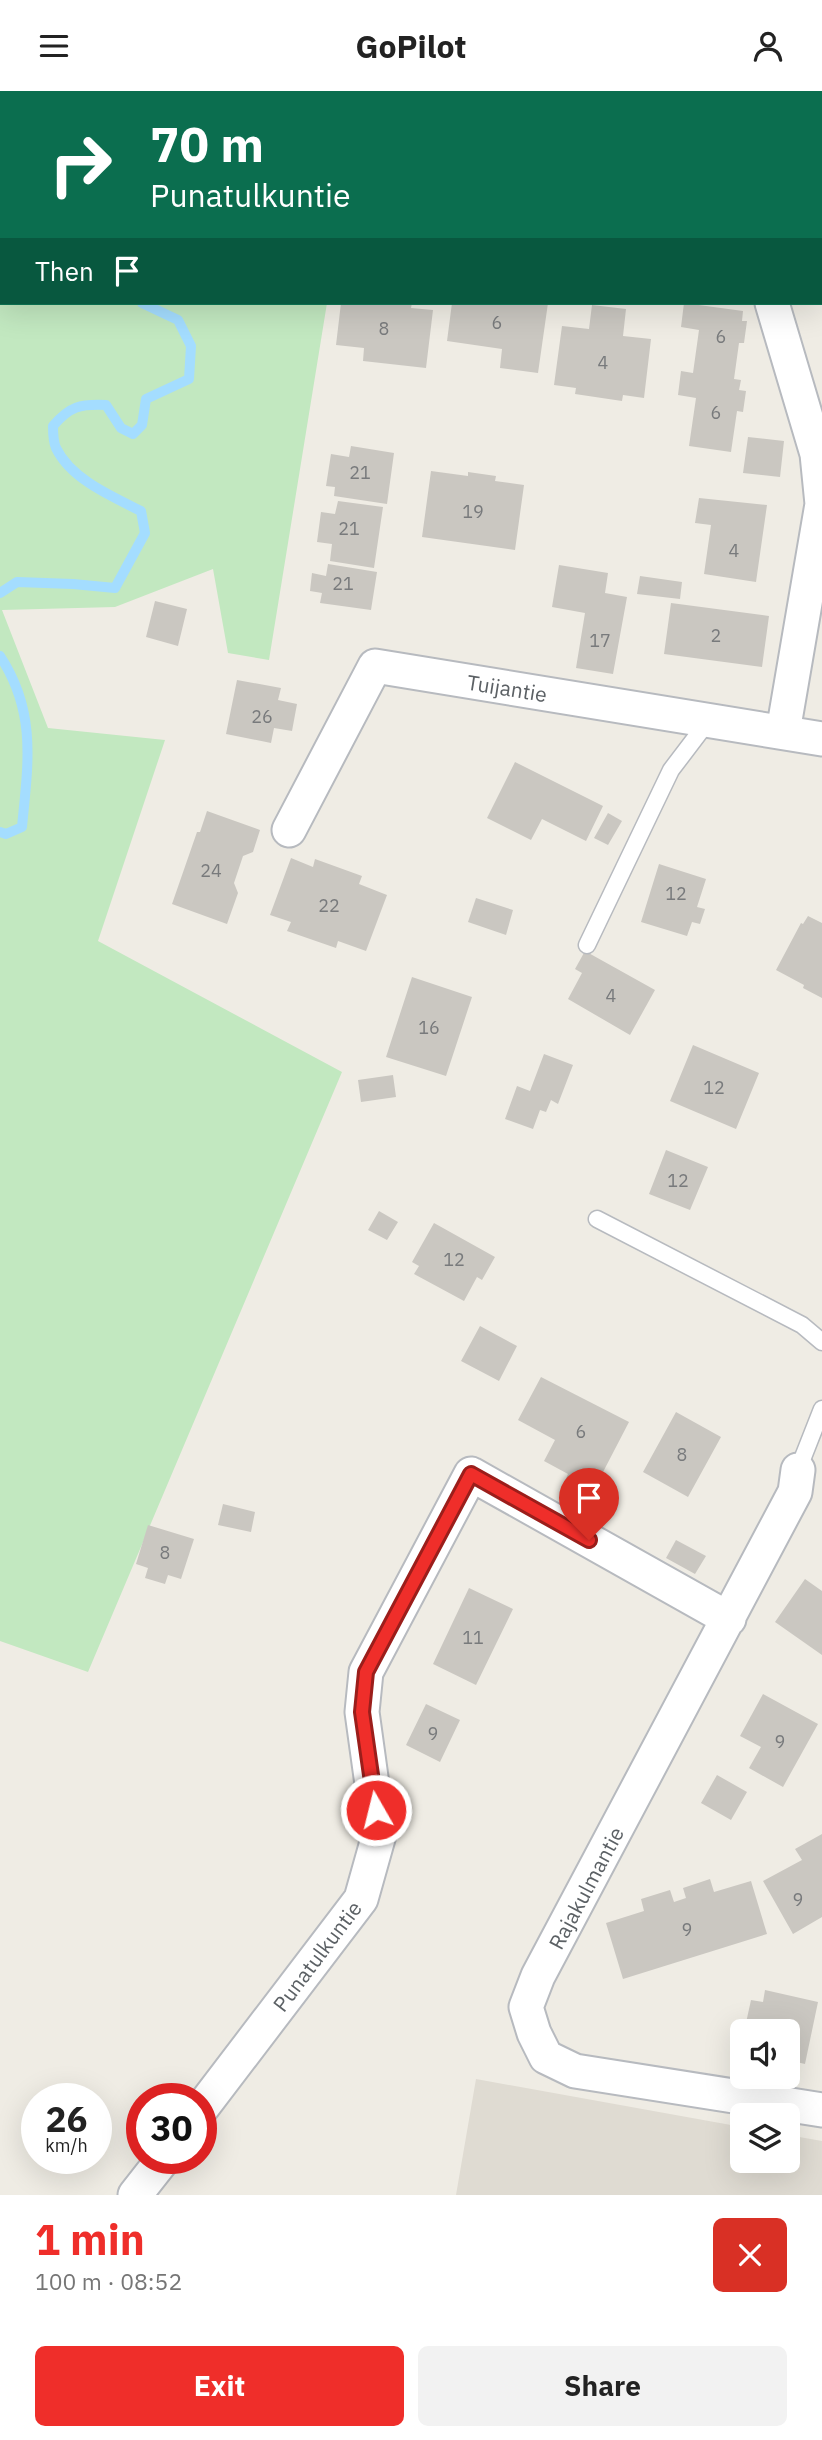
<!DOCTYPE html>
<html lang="en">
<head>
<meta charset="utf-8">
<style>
	body { margin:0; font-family:"IBM Plex Sans",sans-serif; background:#f2f2f2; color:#222; height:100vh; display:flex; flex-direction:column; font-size:26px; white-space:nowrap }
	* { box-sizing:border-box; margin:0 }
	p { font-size:23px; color:#767676 }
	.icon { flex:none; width:38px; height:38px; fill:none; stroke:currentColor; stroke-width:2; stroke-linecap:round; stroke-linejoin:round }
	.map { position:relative; height:2104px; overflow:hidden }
	.details { display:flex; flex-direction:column; background:#fff; flex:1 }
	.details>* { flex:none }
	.guide { position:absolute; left:0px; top:0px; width:822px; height:214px; box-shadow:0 7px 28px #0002; background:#0b6e4f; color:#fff; overflow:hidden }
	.buttons { position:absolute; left:730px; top:1928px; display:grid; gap:14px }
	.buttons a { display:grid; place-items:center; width:70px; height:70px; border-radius:10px; background:#fff; box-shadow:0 7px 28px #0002; font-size:35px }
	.speed { position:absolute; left:21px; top:1992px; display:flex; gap:14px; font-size:35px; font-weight:700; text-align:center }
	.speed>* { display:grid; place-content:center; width:91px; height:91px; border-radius:50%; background:#fff; box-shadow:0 7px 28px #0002; line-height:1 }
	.speed small { font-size:18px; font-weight:400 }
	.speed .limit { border:10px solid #d22; background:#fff; color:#111 }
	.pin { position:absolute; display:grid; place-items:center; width:60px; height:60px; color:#fff; margin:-72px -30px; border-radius:50% 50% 50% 0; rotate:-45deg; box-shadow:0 0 7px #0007 }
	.pin .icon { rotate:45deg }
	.me { position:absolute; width:77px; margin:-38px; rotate:352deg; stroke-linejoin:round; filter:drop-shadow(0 0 5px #0008) }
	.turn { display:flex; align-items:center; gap:24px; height:147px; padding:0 35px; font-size:32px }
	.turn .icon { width:91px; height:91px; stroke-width:2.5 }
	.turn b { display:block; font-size:49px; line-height:60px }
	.then { display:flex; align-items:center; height:66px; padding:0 35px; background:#0003; gap:14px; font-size:26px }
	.round { display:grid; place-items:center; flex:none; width:74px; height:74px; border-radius:10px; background:#f2f2f2 }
	.head { display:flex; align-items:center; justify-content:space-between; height:119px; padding:0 35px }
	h1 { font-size:42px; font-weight:700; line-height:52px; color:#ef2e2a }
	.action { display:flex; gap:14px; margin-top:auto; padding:14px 35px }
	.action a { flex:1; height:80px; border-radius:10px; background:#ef2e2a; color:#fff; font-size:28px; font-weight:700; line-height:80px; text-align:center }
	.action a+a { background:#f2f2f2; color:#222 }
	header { display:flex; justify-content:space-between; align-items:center; height:91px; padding:0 35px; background:#fff; font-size:32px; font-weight:700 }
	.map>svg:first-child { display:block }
</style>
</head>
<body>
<header><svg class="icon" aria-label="menu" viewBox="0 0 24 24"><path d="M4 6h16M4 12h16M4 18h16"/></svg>GoPilot<svg class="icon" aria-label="person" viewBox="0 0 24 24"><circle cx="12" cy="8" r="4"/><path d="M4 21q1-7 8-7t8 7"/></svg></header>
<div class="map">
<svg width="822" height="2104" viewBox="0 0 822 2104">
	<rect width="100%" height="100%" fill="#efece4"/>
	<path fill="#dfdbd2" d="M476,1988L742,2036V2070H788V2044L822,2050V2104H456Z"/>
	<path fill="#c2e8c0" d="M0,0H355V2H2V212H327L269,569L228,562L213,478L115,516L2,519L48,637L165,649L98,850L342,981L88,1581L0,1550Z"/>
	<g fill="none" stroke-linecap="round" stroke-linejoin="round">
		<path stroke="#a4ddff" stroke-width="10" d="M134,0L135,2
			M0,502L17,491L73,493L115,497L145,442L141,420C111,405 71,388 56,357C53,350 53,342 53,335C70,315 80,313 106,314L121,337L133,343L142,334L146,308L189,288L191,255L178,229L142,212
			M0,565C37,621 28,673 22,736L6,743L0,741"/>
	</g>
	<path fill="#cac7c1" d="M341,212H412L411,217L433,219L426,277L363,270L364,257L336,254Z
		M452,212H548L538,282L500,277L502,258L447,250Z
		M684,212L743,220L742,230H747L744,252H739L734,288L741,289L739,299L746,300L743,321L737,320L731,361L689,355L696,307L678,304L681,280L693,282L699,239L681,236Z
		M592,214L626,218L623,245L651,248L644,307L623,304L622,310L575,303L576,297L554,294L562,235L589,238Z
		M748,346L784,350L780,386L743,382Z
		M351,355L394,362L387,413L334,405L335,396L326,395L331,363L349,366Z
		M431,380L468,385V381L496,385L495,390L524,394L515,459L422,446Z
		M699,407L767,414L756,491L704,483L711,434L695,432Z
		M338,410L383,416L374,477L330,470L332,453L317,451L321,421L335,423Z
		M328,473L377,481L371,519L320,512L322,502L310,500L312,482L326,485Z
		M559,474L608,482L605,502L627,506L613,583L576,577L585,522L552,516Z
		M640,485L682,491L680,508L637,503Z
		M155,510L187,518L178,555L146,546Z
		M671,512L769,525L762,576L664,563Z
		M237,589L281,597L278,609L297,613L292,640L274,637L271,652L226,643Z
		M515,671L603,715L586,750L542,728L531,749L487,727Z
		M207,720L260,739L253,761L243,765L234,792L238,802L227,833L172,813L197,741H200Z
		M608,722L622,730L608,754L594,747Z
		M291,767L313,776L315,768L362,785L359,793L387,804L366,860L338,850L336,857L287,840L291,831L270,824Z
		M659,773L706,788L697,816L705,818L700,833L692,831L687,845L641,831Z
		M476,807L513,819L506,844L468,831Z
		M808,825L822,832V907L803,897L804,894L776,879L801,832L803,833Z
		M585,860L655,899L630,944L568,908L582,882L575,878Z
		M412,886L472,906L446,985L386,966Z
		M693,954L759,982L736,1038L670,1010Z
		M544,963L573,974L558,1013L551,1009L546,1021L540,1019L533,1038L505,1028L517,995L530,1000Z
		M393,984L396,1006L361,1011L358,989Z
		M666,1059L708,1076L690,1119L649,1103Z
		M379,1120L398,1131L387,1149L368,1139Z
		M434,1132L495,1166L482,1189L477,1186L464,1210L414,1183L419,1175L412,1171Z
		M480,1235L517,1255L499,1290L461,1270Z
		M541,1286L629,1331L589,1408L563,1394L568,1383L544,1370L555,1349L518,1329Z
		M676,1321L721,1346L688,1406L643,1381Z
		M223,1413L255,1421L251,1441L218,1434Z
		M148,1434L194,1448L181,1488L168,1484L165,1493L145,1487L148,1477L136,1473Z
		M676,1449L706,1465L695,1483L666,1467Z
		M805,1488L822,1500V1564L775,1531Z
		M469,1497L513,1518L476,1594L433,1573Z
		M763,1603L818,1633L783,1696L749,1677L761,1656L740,1645Z
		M426,1613L460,1629L440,1671L406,1654Z
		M717,1684L747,1701L731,1729L701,1712Z
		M822,1743V1826L793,1843L763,1790L802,1769L795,1758Z
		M710,1788L714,1801L751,1790L767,1843L623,1888L606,1832L644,1820L641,1808L670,1799L674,1811L686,1807L683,1797Z
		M765,1899L818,1911L805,1973L788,1969V1941H744L751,1909L763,1911Z"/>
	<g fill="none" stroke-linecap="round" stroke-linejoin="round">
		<defs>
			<path id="lane" d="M587,854L671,679L709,629
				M597,1128L802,1234L822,1251
				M798,1379L822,1318"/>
			<path id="street" d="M787,2V0
				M772,212L817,363L822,413L783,641
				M289,739L375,575L822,648
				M798,1379L795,1401L538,1885L526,1916L534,1942L546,1966L575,1980L822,2019
				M201,2018L361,1808L379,1744L362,1621L366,1581L471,1383L729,1528
				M135,2104L164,2067"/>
		</defs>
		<use href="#lane" stroke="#b7babf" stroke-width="19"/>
		<use href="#street" stroke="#b7babf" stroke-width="37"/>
		<path stroke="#98c9a4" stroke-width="4.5" stroke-dasharray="7 3.5" stroke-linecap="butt" d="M9,2L10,0
			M0,95L2,89"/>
		<use href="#lane" stroke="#fff" stroke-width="16"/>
		<use href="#street" stroke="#fff" stroke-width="33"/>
	</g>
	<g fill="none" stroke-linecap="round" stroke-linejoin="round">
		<defs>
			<path id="route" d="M376,1719L362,1621L366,1581L471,1383L589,1449"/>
		</defs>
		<use href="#route" stroke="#9b1e1b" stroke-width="18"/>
		<use href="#route" stroke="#ef2e2a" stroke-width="12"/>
	</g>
	<g text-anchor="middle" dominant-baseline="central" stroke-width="6" stroke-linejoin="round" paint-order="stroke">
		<g font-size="18" fill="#787a7c">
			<text x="497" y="231">6</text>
			<text x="384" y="237">8</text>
			<text x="721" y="245">6</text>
			<text x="603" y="271">4</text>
			<text x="716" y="321">6</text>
			<text x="360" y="381">21</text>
			<text x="473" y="420">19</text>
			<text x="349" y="437">21</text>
			<text x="734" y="459">4</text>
			<text x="343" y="492">21</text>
			<text x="716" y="544">2</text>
			<text x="600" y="549">17</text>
			<text x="262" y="625">26</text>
			<text x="211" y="779">24</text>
			<text x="676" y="802">12</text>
			<text x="329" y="814">22</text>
			<text x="611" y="904">4</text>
			<text x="429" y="936">16</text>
			<text x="714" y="996">12</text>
			<text x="678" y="1089">12</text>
			<text x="454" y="1168">12</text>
			<text x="581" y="1340">6</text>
			<text x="682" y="1363">8</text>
			<text x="165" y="1461">8</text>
			<text x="473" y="1546">11</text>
			<text x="433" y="1642">9</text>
			<text x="780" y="1650">9</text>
			<text x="798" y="1808">9</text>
			<text x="687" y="1838">9</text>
		</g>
		<g font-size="21" fill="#5c6165" stroke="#fff">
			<text transform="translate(507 597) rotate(9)">Tuijantie</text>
			<text transform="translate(586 1797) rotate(-62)">Rajakulmantie</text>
			<text transform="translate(317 1865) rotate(-53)">Punatulkuntie</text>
		</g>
	</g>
</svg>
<div class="buttons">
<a><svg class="icon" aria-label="sound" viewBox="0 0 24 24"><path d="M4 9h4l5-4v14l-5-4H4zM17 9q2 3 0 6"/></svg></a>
<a><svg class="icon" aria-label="layers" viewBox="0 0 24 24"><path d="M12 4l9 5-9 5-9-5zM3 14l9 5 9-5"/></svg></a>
</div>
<div class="speed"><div>26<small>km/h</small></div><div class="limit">30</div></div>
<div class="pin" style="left:589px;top:1449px;background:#d93025"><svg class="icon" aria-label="arrive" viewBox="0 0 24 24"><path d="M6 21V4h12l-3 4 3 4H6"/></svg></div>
<svg class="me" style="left:376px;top:1719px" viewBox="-20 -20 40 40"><circle r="17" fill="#ef2e2a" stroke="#fff" stroke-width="3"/><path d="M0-11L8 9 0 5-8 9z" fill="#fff"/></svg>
<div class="guide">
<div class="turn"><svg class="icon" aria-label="right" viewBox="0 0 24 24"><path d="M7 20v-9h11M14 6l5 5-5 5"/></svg><div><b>70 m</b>Punatulkuntie</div></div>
<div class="then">Then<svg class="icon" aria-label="arrive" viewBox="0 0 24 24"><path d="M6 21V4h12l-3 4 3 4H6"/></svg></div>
</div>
</div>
<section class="details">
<div class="head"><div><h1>1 min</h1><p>100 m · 08:52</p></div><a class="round" style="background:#d93025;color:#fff"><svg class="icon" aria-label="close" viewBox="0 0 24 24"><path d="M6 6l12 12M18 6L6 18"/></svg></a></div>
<div class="action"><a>Exit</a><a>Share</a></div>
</section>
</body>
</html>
